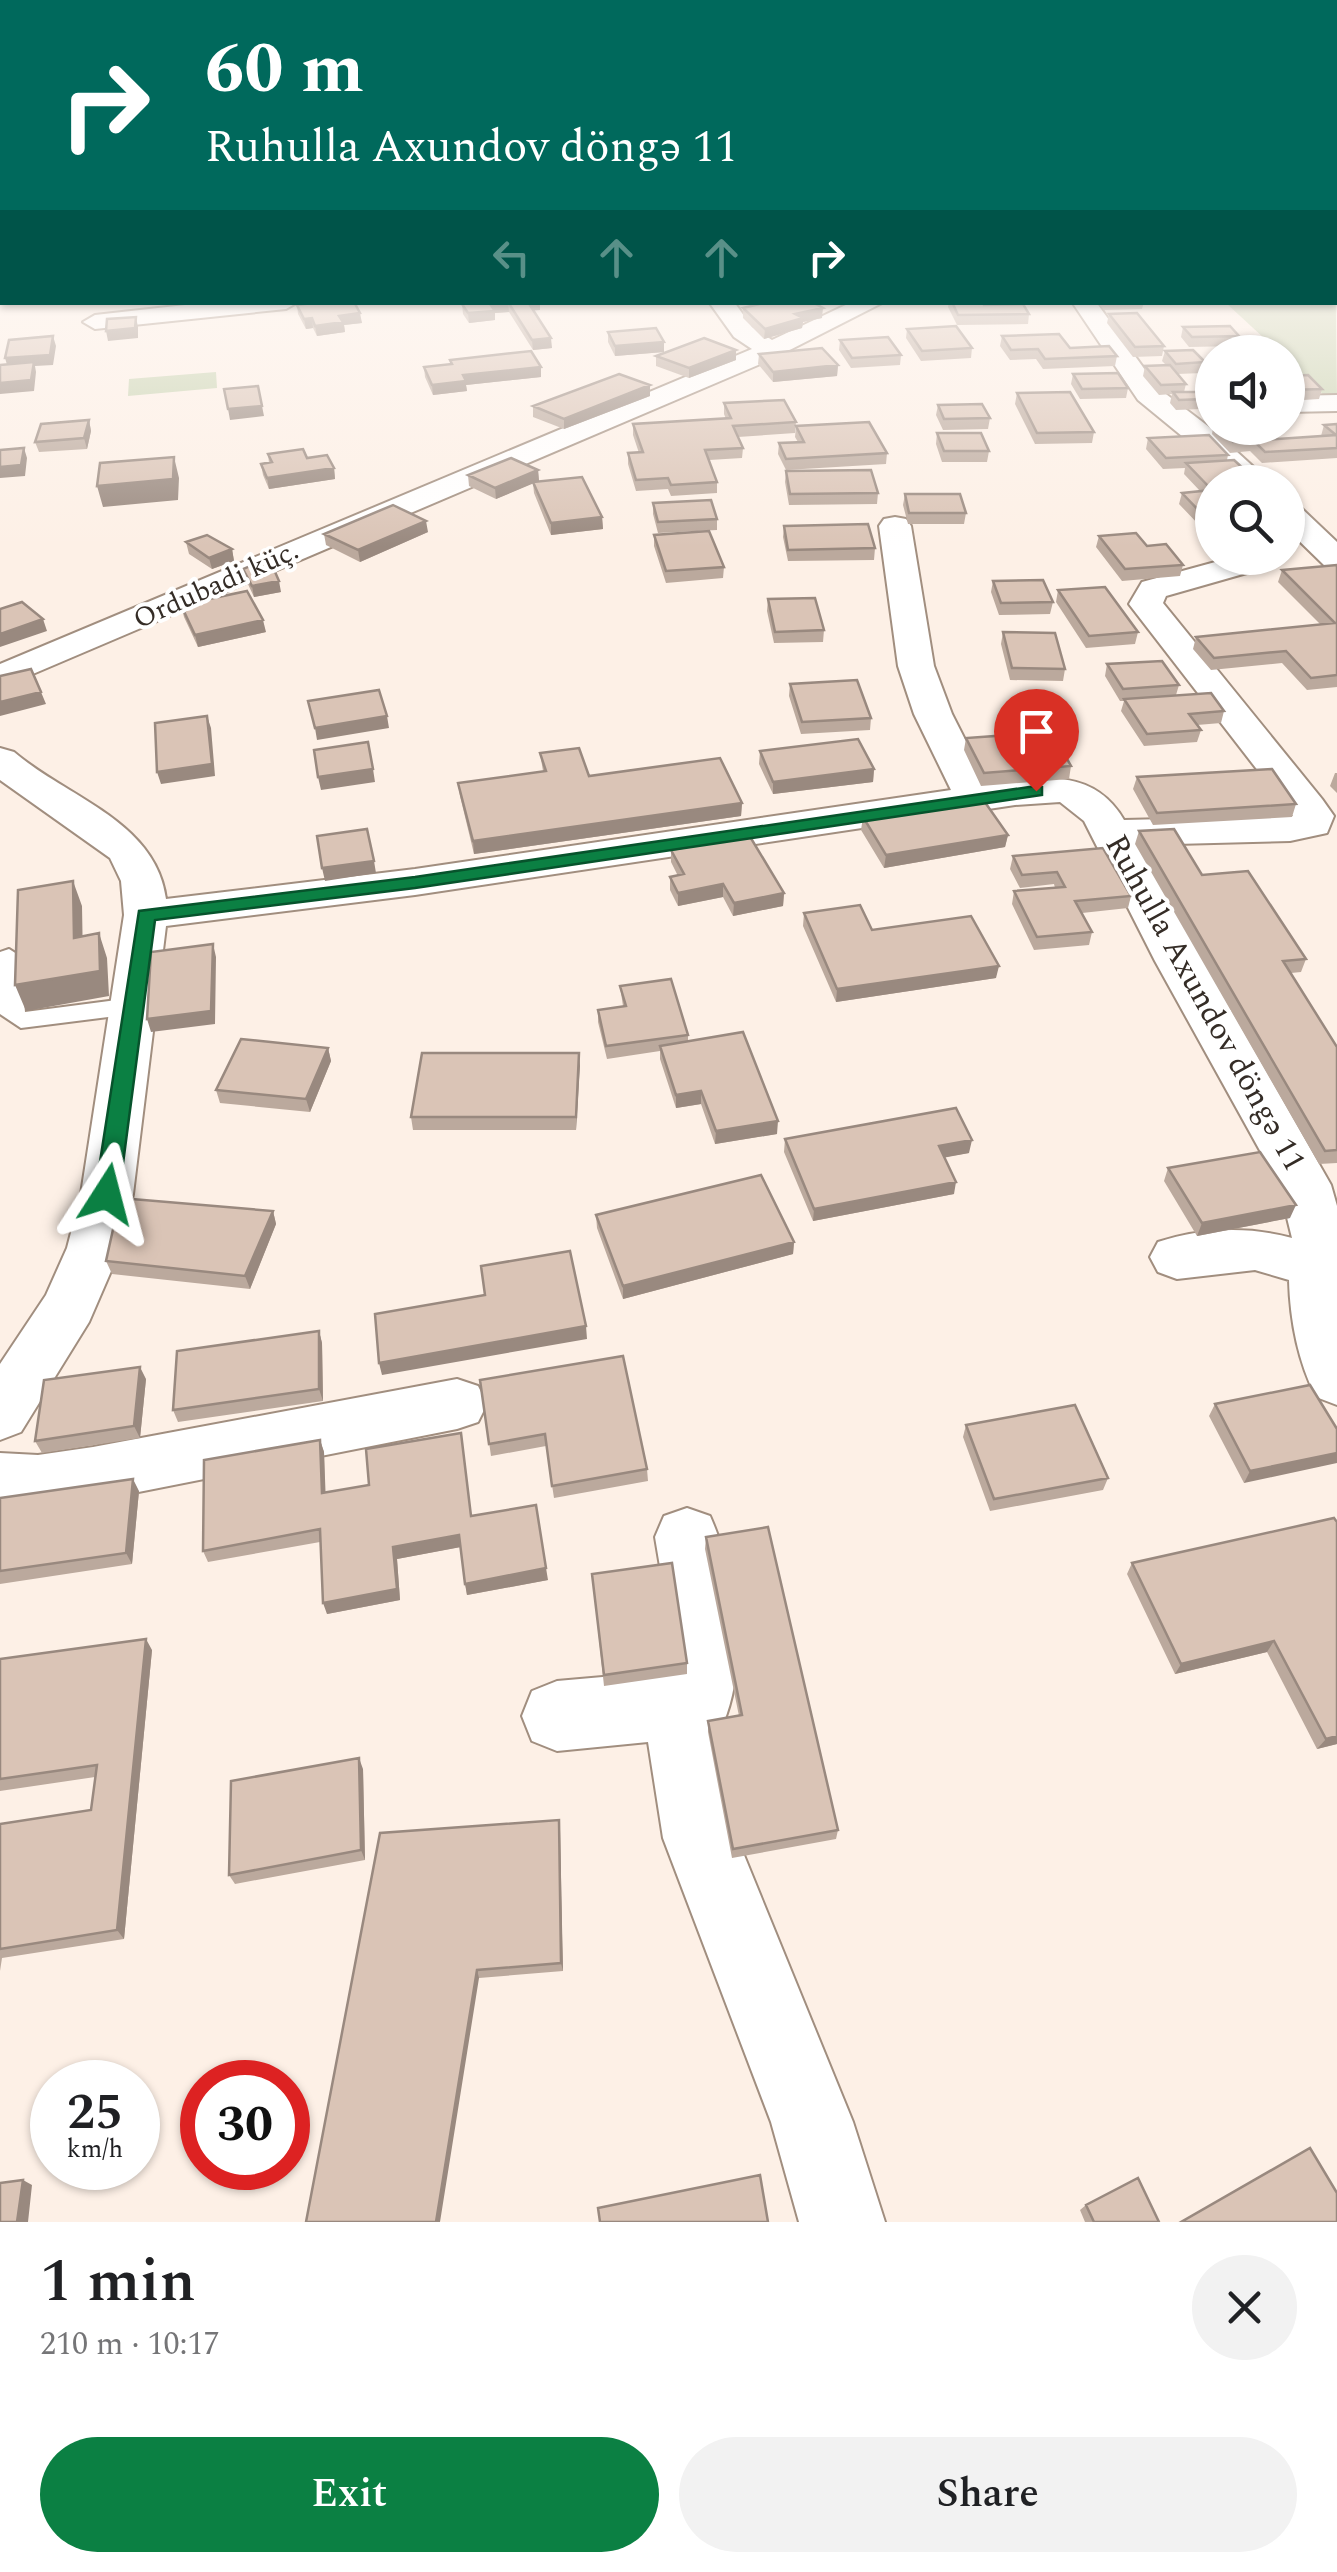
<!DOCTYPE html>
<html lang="en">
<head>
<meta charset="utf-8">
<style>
	body { margin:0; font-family:Spectral,serif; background:#f2f2f2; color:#202124; height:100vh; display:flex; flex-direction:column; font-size:38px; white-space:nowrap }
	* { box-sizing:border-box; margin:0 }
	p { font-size:32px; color:#757577 }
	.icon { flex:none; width:55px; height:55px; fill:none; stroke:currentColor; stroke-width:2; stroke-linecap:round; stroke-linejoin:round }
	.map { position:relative; height:2222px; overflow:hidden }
	.details { display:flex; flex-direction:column; background:#fff; flex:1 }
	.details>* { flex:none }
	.top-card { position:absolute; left:0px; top:0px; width:1338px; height:305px; box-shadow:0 2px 8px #0004; background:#00695c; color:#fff; overflow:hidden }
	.controls { position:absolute; left:1195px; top:335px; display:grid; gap:20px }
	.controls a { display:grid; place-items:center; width:110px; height:110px; border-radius:50%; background:#fff; box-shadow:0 2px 8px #0004; font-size:50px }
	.speed { position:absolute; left:30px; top:2060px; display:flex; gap:20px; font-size:50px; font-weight:700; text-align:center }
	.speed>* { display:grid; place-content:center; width:130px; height:130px; border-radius:50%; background:#fff; box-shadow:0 2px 8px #0004; line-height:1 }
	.speed small { font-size:25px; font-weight:400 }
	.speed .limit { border:15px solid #d22; background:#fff; color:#111 }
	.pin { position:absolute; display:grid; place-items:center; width:85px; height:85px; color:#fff; margin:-102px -42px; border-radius:50% 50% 50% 0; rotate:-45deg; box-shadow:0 0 10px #0007 }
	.pin .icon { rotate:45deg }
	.me { position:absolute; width:110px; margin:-55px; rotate:9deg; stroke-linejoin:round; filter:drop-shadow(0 0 8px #0008) }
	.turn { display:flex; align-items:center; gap:35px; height:210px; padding:0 40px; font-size:45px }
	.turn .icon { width:130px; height:130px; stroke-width:2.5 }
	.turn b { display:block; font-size:70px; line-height:85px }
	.lanes { display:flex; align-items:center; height:95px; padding:0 40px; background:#0003; justify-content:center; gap:50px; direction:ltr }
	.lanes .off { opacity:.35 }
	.round { display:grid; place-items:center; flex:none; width:105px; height:105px; border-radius:52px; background:#f2f2f2 }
	.head { display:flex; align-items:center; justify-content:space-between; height:170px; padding:0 40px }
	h1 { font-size:60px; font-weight:600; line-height:75px }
	.button { display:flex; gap:20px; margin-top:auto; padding:20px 40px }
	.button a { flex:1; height:115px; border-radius:60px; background:#0b8043; color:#fff; font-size:40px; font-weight:600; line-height:115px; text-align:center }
	.button a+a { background:#f2f2f2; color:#202124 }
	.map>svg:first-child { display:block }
</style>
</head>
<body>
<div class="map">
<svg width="1337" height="2222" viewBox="0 0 1337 2222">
	<rect width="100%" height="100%" fill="#fdf0e6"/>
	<path fill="#c6d2af" d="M1335,236L1337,399H1328L1288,361V352H1279L1226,303L1335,302Z
		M216,372L217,388L128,396L129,379Z"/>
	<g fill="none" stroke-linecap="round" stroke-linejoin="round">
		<defs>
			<path id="service" d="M9,949L20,956L25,1012L132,998L144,1006L132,1014L21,1028L0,1014V952Z"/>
			<path id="minor" d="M212,302H298L286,309L95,329L83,322L95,315Z
				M709,302H734L752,327L772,340L852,302H884L772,359L0,688V664L752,349L734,337Z
				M1072,302H1096L1158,388L1213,430L1270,482H1238L1138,400Z
				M1337,395V411L1288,412V396Z
				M1288,504L1299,506L1337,542V570L1326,567L1288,530Z
				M895,517L906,519L911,526L934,666L952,714L988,785C1041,777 1093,767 1124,820L1293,816L1129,604L1142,582L1230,558H1280L1275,565L1166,596L1163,603L1322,799L1334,816L1327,833L1290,841L1137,845L1331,1185L1337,1206V1405L1316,1397C1298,1361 1290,1320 1289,1280L1255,1270L1177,1279L1158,1272L1150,1257L1158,1242C1201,1228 1248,1226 1292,1238L1279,1185L1155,961L1084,821L1060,802L1015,805L415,895L166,926L133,1194L121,1248L89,1322L21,1432L0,1440V1364L46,1295L67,1248L81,1194L124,915L121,881L110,858L0,780V748L14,752C66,797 156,821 166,899L415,869L951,790L914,714L898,666L879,526L884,519Z
				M457,1379L478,1386L487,1404L478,1422L457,1429L93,1501L38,1511L0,1509V1453L38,1455L93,1447Z
				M687,1508L710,1516C737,1577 749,1662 723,1724L715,1728L737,1838L853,2122L885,2222H799L771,2122L663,1838L648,1742L557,1751L532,1741L522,1716L532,1691L557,1681L671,1671L669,1620L655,1537L664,1516Z"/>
		</defs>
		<use href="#service" stroke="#a18e7f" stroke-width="4"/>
		<use href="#minor" stroke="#a18e7f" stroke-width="4"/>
		<use href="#service" fill="#fff" fill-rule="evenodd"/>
		<use href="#minor" fill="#fff" fill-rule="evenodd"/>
	</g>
	<path fill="#bba99d" d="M303,302H366V304L355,305L362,323L344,325L345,332L317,336L313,328L306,329L298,314L297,305L303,304Z
		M478,302H540V310H533L552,348L533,350L509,312L495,313V320L469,323L463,314L462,304Z
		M949,302H983L984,305L1029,314L1028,324L957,325L948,307Z
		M1097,302H1144L1142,309L1104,310Z
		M743,308L822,318L803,322L802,328L764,339L743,318Z
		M1109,314L1164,346L1162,356L1133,357L1107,323Z
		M1183,327L1239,336L1237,346L1189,347L1181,337Z
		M907,329L972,348L971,358L921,361L906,338Z
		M608,332L664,352L615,356L608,342Z
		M1002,336L1117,356L1115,366L1043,369L1036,359L1010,360L1000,346Z
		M840,340L901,355L900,365L851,368L839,350Z
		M1165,351L1205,362L1203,373L1177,374L1186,384L1184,392L1204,399L1202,409L1176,410L1170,403L1172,394L1159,395L1143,376L1145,366L1166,365L1162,361Z
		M759,354L838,365L837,376L773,382L758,364Z
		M656,356L736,360L689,378L656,366Z
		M450,360L541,377L466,385L467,391L433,395L425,377L424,367L450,365Z
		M1073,374L1128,388L1126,398L1080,399L1071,384Z
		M1288,376L1322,389L1319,399L1288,401Z
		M1017,393L1094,432L1092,443L1035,444L1015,404Z
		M650,396L564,429L533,417V406Z
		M724,403L796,422L795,433L738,437L743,448L742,458L709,460L717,482V493L671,496L668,489L636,491L628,464V453H639L633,435V424L726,419L724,414Z
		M938,405L990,418L988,429L943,430L936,415Z
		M89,420L91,431L87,449L39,452L35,442Z
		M1337,424V458L1262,463L1250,451L1230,453L1212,434L1213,428H1249L1262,440L1321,436L1324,425Z
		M796,426L887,453L886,464L786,470L778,454L779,443L798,442L795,437Z
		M937,433L989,451L987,462H942L936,444Z
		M1148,438L1228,455L1227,460L1212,482V525L1200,526L1179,504L1182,493L1200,491L1184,474L1185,468L1163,469L1146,449Z
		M268,454L307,458L334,468L335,479L269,489L263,475L261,464L269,463Z
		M538,470L539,481L536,482L602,517L603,529L551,535L534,493L533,483L496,499L469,486L468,475Z
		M786,471L878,493L877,504L789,505L785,482Z
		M905,494L966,513L964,524H908L903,505Z
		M653,503L717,519V530L658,533L653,514Z
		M784,526L875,548L874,560L788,561L783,537Z
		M428,532L360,562L326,545L324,534Z
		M654,535L724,567L723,578L666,583L654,546Z
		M1099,536L1147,546L1183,565L1180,576L1122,581L1096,547Z
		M186,542L232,549L234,561L212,569L189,554Z
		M1337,565V687L1307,690L1282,663L1211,670L1193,649L1196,637L1320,624L1278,582L1282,570Z
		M243,569L281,592L254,597L246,580Z
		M993,581L1053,602L1050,614L999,615L991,592Z
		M1058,590L1138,632L1135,644L1086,648L1056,602Z
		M768,599L824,630L823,642L774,643L767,611Z
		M181,605L266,632L198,647L184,617Z
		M1003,632L1065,669L1063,681L1010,680L1001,644Z
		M1107,664L1179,685L1176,695L1224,711L1221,723L1197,725L1201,730L1197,742L1144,746L1121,711L1124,701H1120L1105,676Z
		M790,684L871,718L870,730L801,734L789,696Z
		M966,738L1071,766L1069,779L981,786L964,750Z
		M760,751L874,769L873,782L773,794L759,764Z
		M540,753L589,776L742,803L741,816L474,854L460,796L458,783L543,771Z
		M1335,773H1337V793L1330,786Z
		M1137,777L1296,804L1292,817L1153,825L1133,789Z
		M863,817L1008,835L1005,847L884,868L861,830Z
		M1139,831L1202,875L1306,959L1301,972L1291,973L1337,1047V1163L1319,1164L1135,844Z
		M671,850L784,893L783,906L733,916L723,897L678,906L670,890V877L678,876L671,862Z
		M1013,856L1131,896L1128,908L1082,913L1092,932L1089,945L1034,950L1012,904L1014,891L1055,888L1054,884L1020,888L1010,869Z
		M804,913L872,930L996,978L836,1002L803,926Z
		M620,986L688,1035V1041L777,1134L715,1144L701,1104L676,1108L660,1059V1051L607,1059L598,1022V1010L623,1006Z
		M328,1048L331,1061L310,1112L220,1103L216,1090Z
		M579,1053L576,1130H413L411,1117Z
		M785,1139L969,1153L945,1157L954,1194L813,1221L784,1152Z
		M1168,1168L1290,1218L1197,1236L1164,1181Z
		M273,1211L276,1224L250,1289L112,1274L106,1261Z
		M596,1215L794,1242L793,1254L623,1299L597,1228Z
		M319,1331L322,1343L323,1401L178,1422L173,1410Z
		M146,1379L140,1438L42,1453L35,1441Z
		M480,1380L647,1469L648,1481L554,1498L546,1446L491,1456Z
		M1215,1404L1337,1429L1244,1483L1209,1416Z
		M966,1425L1108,1478L1103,1490L990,1511L963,1437Z
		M320,1440L324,1452L325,1493L472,1516L548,1580L467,1595L460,1547L397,1559L400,1600L327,1614L320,1542L208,1562L203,1551Z
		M139,1491L132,1564L0,1584V1498Z
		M1334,1518L1337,1744L1317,1749L1267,1652L1175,1674L1127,1574L1132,1563Z
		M706,1537L838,1830L836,1839L732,1858L708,1732V1721L739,1716L705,1549Z
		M592,1574L687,1663V1674L604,1686Z
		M152,1650L124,1939L2,1958L0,1971V1824L91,1810L95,1777L0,1791V1659Z
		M363,1769L365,1860L235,1884L229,1875Z
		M559,1820L563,1971L479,1978L306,2222Z
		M1086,2205L1159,2222H1085L1080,2210Z"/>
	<path fill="#99897f" d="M2,247V293L0,294V248Z
		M508,302L509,312L495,313V320L469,323L468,313L490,304Z
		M527,302H540V310L528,311Z
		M823,308L822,318L803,322L802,328L764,339L765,329L795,314Z
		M360,313L362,323L344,325L345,332L317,336L315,326L339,316Z
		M136,317L138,327V338L108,341L106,331Z
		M312,318L313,328L306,329L304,319Z
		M53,336L56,346L53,365L35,366L36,372L34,391L0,394V383L8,368L5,358Z
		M551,338L552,348L533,350L532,340Z
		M664,342V352L615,356V346Z
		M736,350V360L689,378V368Z
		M838,365L837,376L773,382V372Z
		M541,367V377L466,385L467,391L433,395L432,385L463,375Z
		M650,385V396L564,429V419Z
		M262,406L264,416L230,420L228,409Z
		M89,420L91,431L87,449L84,438Z
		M24,448L27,458L25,476L0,478V467Z
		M174,457L179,478L178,500L103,507L97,486Z
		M334,468L335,479L269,489L267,478Z
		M538,470L539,481L496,499L495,488Z
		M602,517L603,529L551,535V523Z
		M426,521L428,532L360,562L358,550Z
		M232,549L234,561L212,569L209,558Z
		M279,581L281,592L254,597L252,586Z
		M43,619L47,631L0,647V634Z
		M263,620L266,632L198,647L195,635Z
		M41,692L46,704L0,716V702Z
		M207,716L211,728L215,776L161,784L157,772Z
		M387,716L389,728L317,740L315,728Z
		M373,769L375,782L321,790L318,777Z
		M874,769L873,782L773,794V782Z
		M742,803L741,816L474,854L473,841Z
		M1008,835L1005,847L884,868L886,855Z
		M374,861L376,873L325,881L322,868Z
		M73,881L82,906L83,963L74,938Z
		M723,884V897L678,906V893Z
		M784,893L783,906L733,916L734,903Z
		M99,933L107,958L109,996L26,1011L15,985Z
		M213,944L216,957L215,1024L151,1032L147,1019Z
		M999,966L996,978L836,1002L837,989Z
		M328,1048L331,1061L310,1112L306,1099Z
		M579,1053L580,1066L576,1130V1117Z
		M701,1091V1104L676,1108V1095Z
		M778,1121L777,1134L715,1144L716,1131Z
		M972,1140L969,1153L937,1159L939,1146Z
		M956,1182L954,1194L813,1221L814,1209Z
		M1296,1205L1290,1218L1197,1236L1202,1223Z
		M273,1211L276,1224L250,1289L245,1276Z
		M794,1242L793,1254L623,1299V1286Z
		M586,1326L587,1339L382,1375L379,1363Z
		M319,1331L322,1343L323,1401L319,1389Z
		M140,1367L146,1379L140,1438L134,1426Z
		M320,1440L324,1452L326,1505L322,1493Z
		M1337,1453V1463L1244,1483L1250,1471Z
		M133,1479L139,1491L132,1564L126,1553Z
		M459,1535L461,1547L397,1559L400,1600L327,1614L323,1603L393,1547Z
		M546,1568L548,1580L467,1595L465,1584Z
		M146,1639L152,1650L124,1939L117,1930Z
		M1274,1641L1267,1652L1175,1674L1181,1664Z
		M1337,1736V1744L1317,1749L1326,1739Z
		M359,1758L363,1769L365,1860L361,1850Z
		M559,1820L560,1830L563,1971L561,1963Z
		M477,1970L479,1978L440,2222H436Z
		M23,2180L32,2185L28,2222H17Z"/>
	<path fill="#dac4b6" stroke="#99897f" stroke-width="2.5" d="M306,302H354L360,313L339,316L343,322L315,326L312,318L304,319L297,305L306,304Z
		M478,302H502L490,304L495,311L468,313L462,304Z
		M508,302H528L551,338L532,340Z
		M768,302H812L823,308L795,314L803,318L765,329L743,308Z
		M952,302H983L984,305L1023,304L1029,314L958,315Z
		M1137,313L1164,346L1135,347L1109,314Z
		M136,317L135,328L106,331L107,319Z
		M956,326L972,348L922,351L907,329Z
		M1230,326L1239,336L1192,337L1183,327Z
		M656,328L664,342L615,346L608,332Z
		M1059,334L1070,348L1109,346L1117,356L1045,359L1038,349L1011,350L1002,336Z
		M53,336L50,355L5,358L9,340Z
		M888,337L901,355L852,358L840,340Z
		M704,338L736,350L689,368L656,356Z
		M822,348L838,365L773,372L759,354Z
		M1193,350L1205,362L1176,364L1165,351Z
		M531,351L541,367L463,375L466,381L432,385L424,367L452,364L450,360Z
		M34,362L31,380L0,383V365Z
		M1170,365L1186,384L1161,385L1145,366Z
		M1118,373L1128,388L1082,389L1073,374Z
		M619,374L650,385L564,419L533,406Z
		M1308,375L1322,389L1288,390V376Z
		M258,386L262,406L228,409L224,389Z
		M1070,392L1094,432L1037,433L1017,393Z
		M1173,392H1198L1204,399L1179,400Z
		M784,400L796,422L733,426L743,448L705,450L717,482L671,485L668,478L636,480L628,453L643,452L633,424L731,418L724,403Z
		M982,404L990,418L944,419L938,405Z
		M89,420L84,438L35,442L41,424Z
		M869,422L887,453L786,459L779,443L804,442L796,426Z
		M1337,424V448L1265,452L1253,440L1233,442L1219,428H1249L1262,440L1336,435L1324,425Z
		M937,433H981L989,451H944Z
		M1209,435L1228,455L1166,458L1148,438Z
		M24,448L21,465L0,467V450Z
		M303,449L307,458L327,455L334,468L267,478L261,464L272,462L268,454Z
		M174,457L173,479L97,486L100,463Z
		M511,458L538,470L495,488L468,475Z
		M1234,460L1258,482H1212V490L1186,463Z
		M871,470L878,493L790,494L786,471Z
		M582,477L602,517L551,523L533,482Z
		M1212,490V514L1203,515L1182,493Z
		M905,494H960L966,513H909Z
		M711,500L717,519L658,522L653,503Z
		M393,505L426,521L358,550L324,534Z
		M868,524L875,548L788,550L784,526Z
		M709,531L724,567L666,571L654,535Z
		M1136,533L1147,546L1166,544L1183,565L1125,569L1099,536Z
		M207,535L232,549L209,558L186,542Z
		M269,558L279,581L252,586L243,569Z
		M1337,565V675L1311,678L1286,651L1214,658L1196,637L1335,623L1282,570Z
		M1043,580L1053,602L1001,603L993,581Z
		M1105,587L1138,632L1089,636L1058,590Z
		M247,591L263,620L195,635L181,605Z
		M815,598L824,630L775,632L768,599Z
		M22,602L43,619L0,634V609Z
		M1003,632L1055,633L1065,669L1012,668Z
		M1162,661L1179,685L1123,689L1107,664Z
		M31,669L41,692L0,702V676Z
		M857,680L871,718L802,722L790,684Z
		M379,690L387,716L315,728L308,701Z
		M1211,693L1224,711L1189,714L1201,730L1147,734L1124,699Z
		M207,716L212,764L157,772L155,723Z
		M1052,732L1071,766L984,773L966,738Z
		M858,739L874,769L773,782L760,751Z
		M368,742L373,769L318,777L314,750Z
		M579,748L589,776L720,758L742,803L473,841L458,783L546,771L540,753Z
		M1272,769L1296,804L1157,813L1137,777Z
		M982,798L1008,835L886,855L863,817Z
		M367,829L374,861L322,868L317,836Z
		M1174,829L1202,875L1248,871L1306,959L1283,961L1337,1047V1150L1325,1151L1139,831Z
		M749,835L784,893L734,903L723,884L678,893L670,877L684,874L671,850Z
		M1103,848L1131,896L1075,901L1092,932L1037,937L1014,891L1065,887L1057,872L1022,875L1013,856Z
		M73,881L74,938L99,933L100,971L15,985L18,890Z
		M860,905L872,930L971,916L999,966L837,989L804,913Z
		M213,944L211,1011L147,1019L151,952Z
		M671,979L688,1035L606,1046L598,1010L626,1006L620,986Z
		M743,1032L778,1121L716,1131L701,1091L676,1095L660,1046Z
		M241,1039L328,1048L306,1099L216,1090Z
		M422,1053H579L576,1117H411Z
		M956,1108L972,1140L939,1146L956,1182L814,1209L785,1139Z
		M1260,1152L1296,1205L1202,1223L1168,1168Z
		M761,1175L794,1242L623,1286L596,1215Z
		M120,1198L273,1211L245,1276L106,1261Z
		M570,1251L586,1326L379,1363L375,1314L485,1295L481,1266Z
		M319,1331V1389L173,1410L177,1351Z
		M623,1356L647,1469L552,1486L545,1434L489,1444L480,1380Z
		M140,1367L134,1426L35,1441L44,1380Z
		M1310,1385L1337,1429V1453L1250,1471L1215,1404Z
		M1075,1405L1108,1478L994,1499L966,1425Z
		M461,1433L471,1516L536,1505L546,1568L465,1584L459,1535L393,1547L397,1589L323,1603L320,1529L203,1551L204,1460L320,1440L322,1493L369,1485L366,1449Z
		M133,1479L126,1553L0,1571V1498Z
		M1334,1518L1337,1522V1736L1326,1739L1274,1641L1181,1664L1132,1563Z
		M768,1527L838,1830L733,1849L708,1721L742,1715L706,1537Z
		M672,1563L687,1663L604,1675L592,1574Z
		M146,1639L117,1930L0,1949V1824L91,1810L97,1765L0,1779V1659Z
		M359,1758L361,1850L229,1875L231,1781Z
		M559,1820L561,1963L477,1970L436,2222H306L380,1833Z
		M1310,2148L1337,2193V2222H1181Z
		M760,2175L768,2222H600L598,2208Z
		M1138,2178L1159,2222H1094L1086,2205Z
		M23,2180L17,2222H0V2183Z"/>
	<linearGradient id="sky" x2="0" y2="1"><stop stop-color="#81acde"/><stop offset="0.43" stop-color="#fef8f4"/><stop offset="1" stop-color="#fef8f4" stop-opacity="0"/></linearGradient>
	<rect width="1337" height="547" fill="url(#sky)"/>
	<path fill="#0b8043" stroke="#07532c" stroke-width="2.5" d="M1036,786L1042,787V795L415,888L155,920L119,1194L107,1203L95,1194L139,911L415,877Z"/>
	<g text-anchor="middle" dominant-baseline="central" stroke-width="8" stroke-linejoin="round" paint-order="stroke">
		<g font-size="28" fill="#342c26" stroke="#fff">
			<text transform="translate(216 585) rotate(-24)">Ordubadi küç.</text>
		</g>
		<g font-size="32" fill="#342c26" stroke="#fff">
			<text transform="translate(1205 1003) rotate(61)">Ruhulla Axundov döngə 11</text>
		</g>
	</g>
</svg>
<div class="controls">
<a><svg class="icon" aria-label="sound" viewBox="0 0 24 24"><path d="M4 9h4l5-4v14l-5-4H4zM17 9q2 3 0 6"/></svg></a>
<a><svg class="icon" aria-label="search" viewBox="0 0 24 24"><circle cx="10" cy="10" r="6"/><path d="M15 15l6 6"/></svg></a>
</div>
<div class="speed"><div>25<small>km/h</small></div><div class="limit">30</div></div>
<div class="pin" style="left:1036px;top:791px;background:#d93025"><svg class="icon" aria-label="arrive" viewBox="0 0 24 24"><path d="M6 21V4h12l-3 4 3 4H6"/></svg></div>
<svg class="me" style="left:107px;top:1194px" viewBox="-20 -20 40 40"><path d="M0-17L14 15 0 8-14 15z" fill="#0b8043" stroke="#fff" stroke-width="4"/></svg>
<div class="top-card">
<div class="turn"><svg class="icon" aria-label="right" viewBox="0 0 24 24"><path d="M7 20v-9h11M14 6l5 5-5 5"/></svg><div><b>60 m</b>Ruhulla Axundov döngə 11</div></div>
<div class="lanes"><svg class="icon off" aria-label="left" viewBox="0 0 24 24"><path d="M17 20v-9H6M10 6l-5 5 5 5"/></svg><svg class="icon off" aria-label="ahead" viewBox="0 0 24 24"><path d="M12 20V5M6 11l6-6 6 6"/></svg><svg class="icon off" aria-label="ahead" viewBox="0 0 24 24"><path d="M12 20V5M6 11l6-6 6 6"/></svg><svg class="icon" aria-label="right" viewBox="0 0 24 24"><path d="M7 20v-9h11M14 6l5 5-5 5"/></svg></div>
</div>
</div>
<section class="details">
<div class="head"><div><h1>1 min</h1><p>210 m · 10:17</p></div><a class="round"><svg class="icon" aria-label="close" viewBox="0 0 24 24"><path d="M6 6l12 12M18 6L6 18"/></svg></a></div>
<div class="button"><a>Exit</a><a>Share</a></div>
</section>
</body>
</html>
